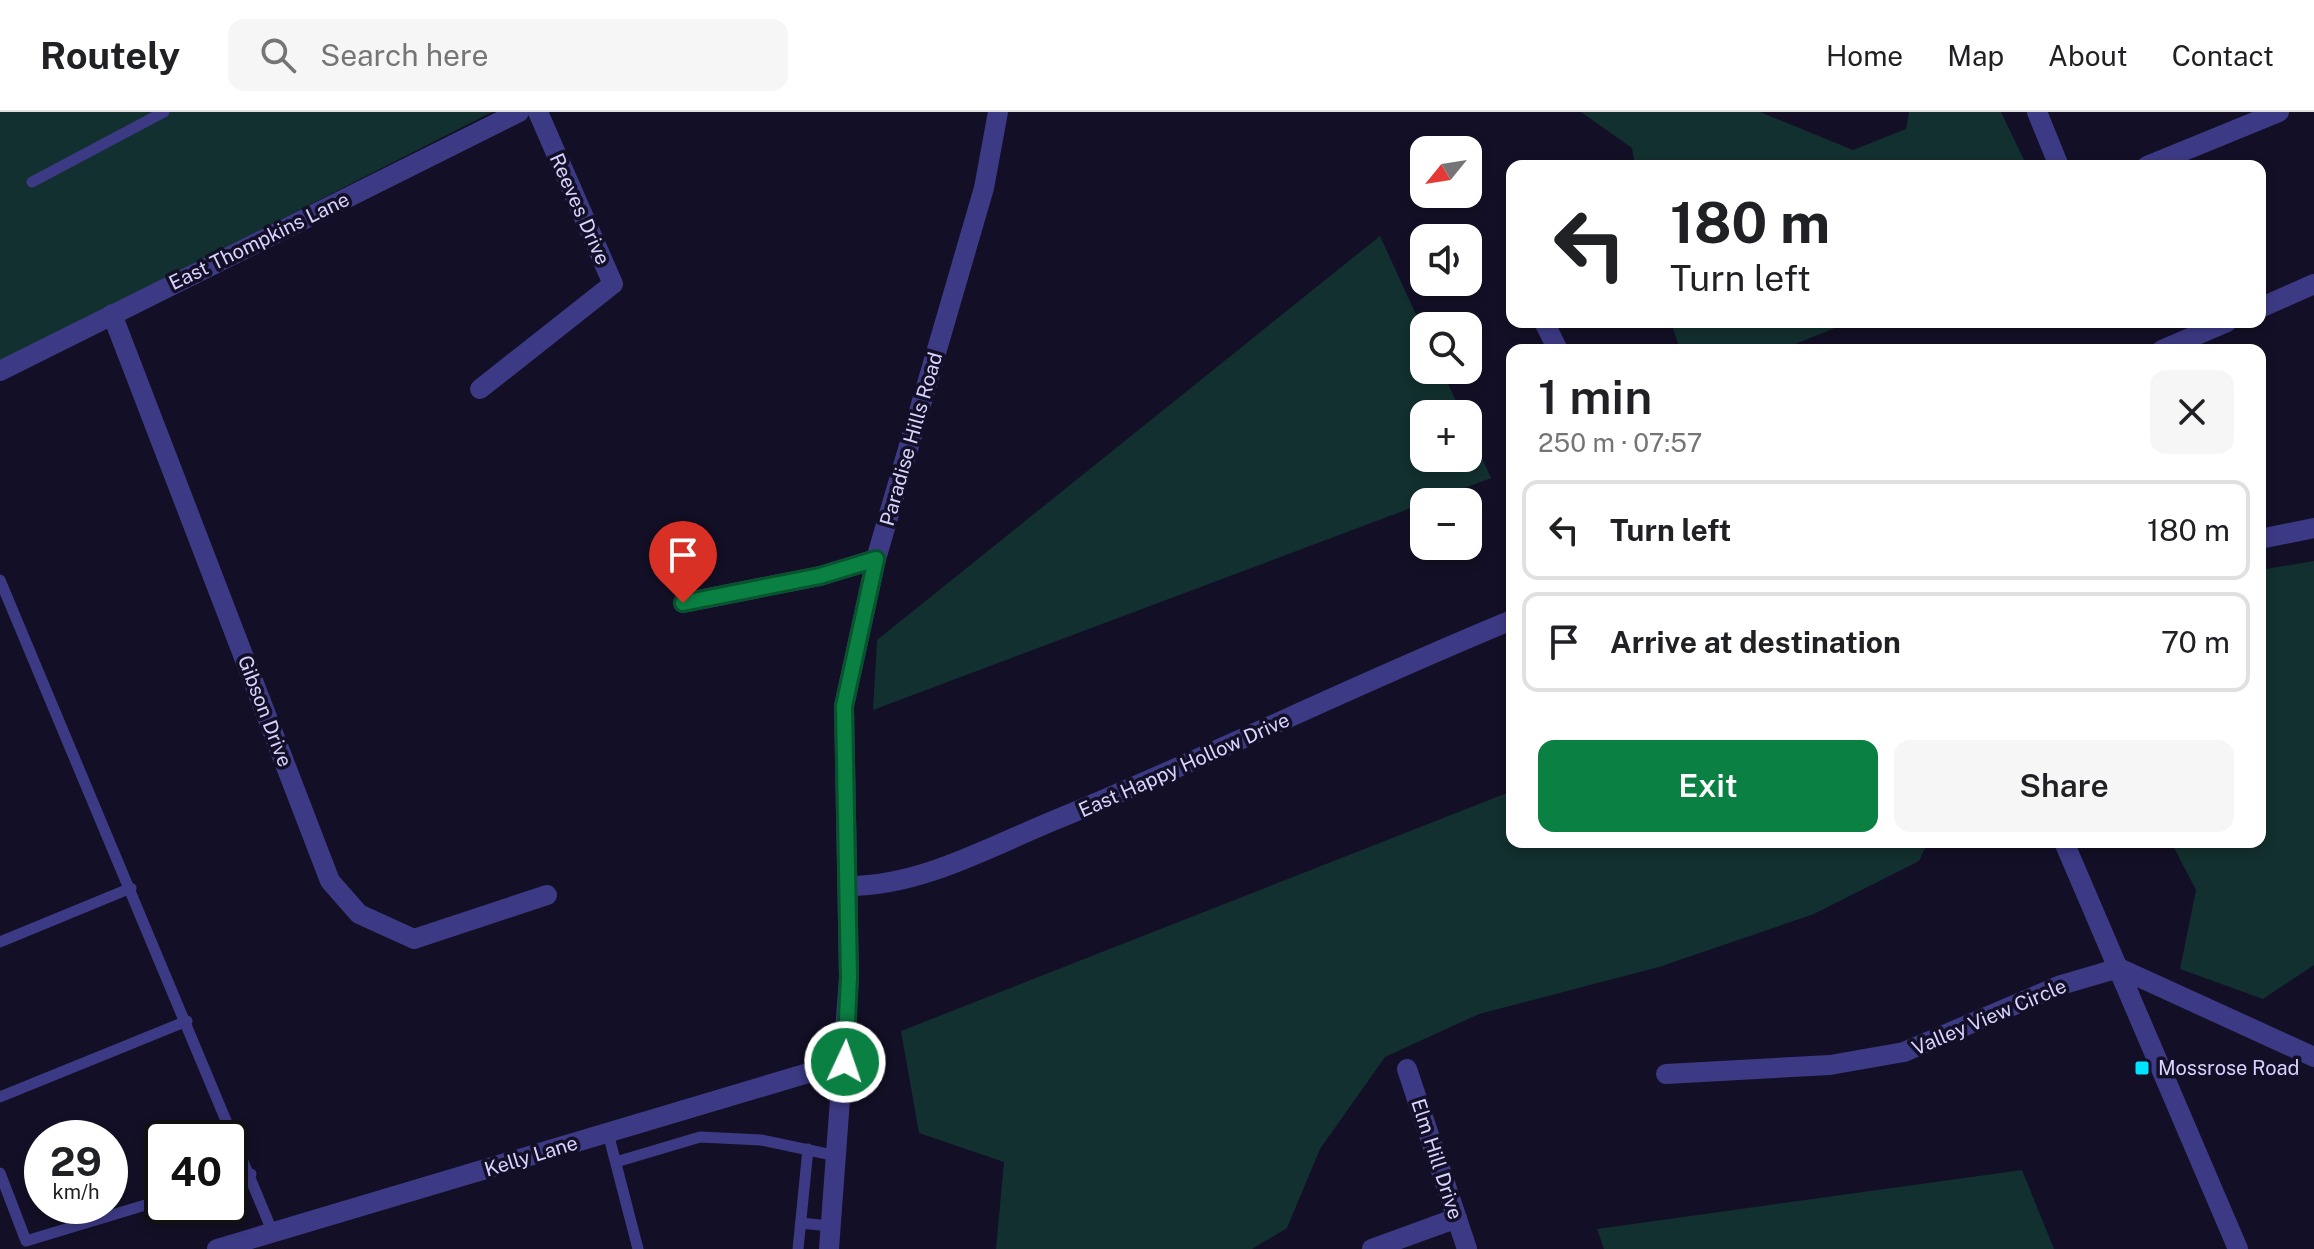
<!DOCTYPE html>
<html lang="en">
<head>
<meta charset="utf-8">
<style>
	body { margin:0; font-family:"Public Sans",sans-serif; background:#f6f6f6; color:#202124; height:100vh; display:flex; flex-direction:column; font-size:30px; white-space:nowrap }
	* { box-sizing:border-box; margin:0 }
	p { font-size:26px; color:#757577 }
	.icon { flex:none; width:44px; height:44px; fill:none; stroke:currentColor; stroke-width:2; stroke-linecap:round; stroke-linejoin:round }
	.map { position:relative; flex:1; overflow:hidden }
	.details { position:absolute; left:1506px; top:232px; width:760px; height:504px; display:flex; flex-direction:column; background:#fff; border-radius:16px; box-shadow:0 4px 12px #0003 }
	.details>* { flex:none }
	.hud { position:absolute; left:1506px; top:48px; width:760px; height:168px; border-radius:16px; box-shadow:0 4px 12px #0003; background:#fff; color:#202124; overflow:hidden }
	.needle { width:52px; rotate:240deg }
	.fabs { position:absolute; left:1410px; top:24px; display:grid; gap:16px }
	.fabs a { display:grid; place-items:center; width:72px; height:72px; border-radius:16px; background:#fff; box-shadow:0 4px 12px #0003; font-size:40px }
	.speed { position:absolute; left:24px; top:1008px; display:flex; gap:16px; font-size:40px; font-weight:700; text-align:center }
	.speed>* { display:grid; place-content:center; width:104px; height:104px; border-radius:50%; background:#fff; box-shadow:0 4px 12px #0003; line-height:1 }
	.speed small { font-size:20px; font-weight:400 }
	.speed .limit { border:4px solid #111; border-radius:12px; background:#fff; color:#111 }
	.pin { position:absolute; display:grid; place-items:center; width:68px; height:68px; color:#fff; margin:-82px -34px; border-radius:50% 50% 50% 0; rotate:-45deg; box-shadow:0 0 8px #0007 }
	.pin .icon { rotate:45deg }
	.me { position:absolute; width:88px; margin:-44px; rotate:3deg; stroke-linejoin:round; filter:drop-shadow(0 0 6px #0008) }
	.turn { display:flex; align-items:center; gap:28px; height:168px; padding:0 32px; font-size:36px }
	.turn .icon { width:104px; height:104px; stroke-width:2.5 }
	.turn b { display:block; font-size:56px; line-height:68px }
	.round { display:grid; place-items:center; flex:none; width:84px; height:84px; border-radius:16px; background:#f6f6f6 }
	.head { display:flex; align-items:center; justify-content:space-between; height:136px; padding:0 32px }
	h1 { font-size:48px; font-weight:600; line-height:60px }
	.cta { display:flex; gap:16px; margin-top:auto; padding:16px 32px }
	.cta a { flex:1; height:92px; border-radius:16px; background:#0b8043; color:#fff; font-size:32px; font-weight:600; line-height:92px; text-align:center }
	.cta a+a { background:#f6f6f6; color:#202124 }
	ul { padding:0; list-style:none }
	li { display:flex; align-items:center; gap:24px; height:100px; margin:0 16px 12px; padding:0 16px; border:4px solid #e0e0e0; border-radius:16px }
	li div { flex:1 }
	li b { display:block; font-size:30px }
	li em { font-style:normal }
	header { display:flex; align-items:center; gap:48px; box-sizing:border-box; height:112px; padding:0 40px; background:#fff; border-bottom:2px solid #e0e0e0 }
	header strong { font-size:38px }
	nav { display:flex; gap:44px; margin-inline-start:auto; font-size:28px }
	.search { width:560px; height:72px; background:#f6f6f6; display:flex; align-items:center; gap:20px; box-sizing:border-box; padding:0 28px; border-radius:16px; color:#757577; font-size:30px }
	.map>svg:first-child { display:block }
</style>
</head>
<body>
<header>
<strong>Routely</strong>
<div class="search"><svg class="icon" aria-label="search" viewBox="0 0 24 24"><circle cx="10" cy="10" r="6"/><path d="M15 15l6 6"/></svg>Search here</div>
<nav><a>Home</a><a>Map</a><a>About</a><a>Contact</a></nav>
</header>
<div class="map">
<svg width="2314" height="1137" viewBox="0 0 2314 1137">
	<rect width="100%" height="100%" fill="#130f26"/>
	<path fill="#12302f" d="M0,0H492L0,250Z
		M1581,0H1760L1853,38L1906,17L1909,0H2001L2027,54H1635L1632,36Z
		M1380,124L1424,220V258H1442L1462,302H1424V346H1468V315L1491,366L873,598L877,528Z
		M1671,210H1850L1780,238H1680Z
		M2314,449V853L2263,887L2180,857L2196,778L2171,730H2260V458Z
		M1512,679V730H1928L1919,749L1814,802L1659,855L1479,902L1385,945L1320,1037L1287,1116L1252,1137H996L1004,1050L919,1021L901,919Z
		M2022,1058L2054,1137H1604L1597,1117Z"/>
	<g fill="none" stroke-linecap="round" stroke-linejoin="round">
		<path stroke="#3d3a85" stroke-width="11" d="M32,70L164,0
			M0,468L273,1121
			M0,830L131,776
			M0,985L187,909
			M608,1021L638,1137
			M616,1050L700,1025L761,1028L837,1044
			M0,1061L26,1129L162,1088
			M230,1068L251,1062
			M801,1111L830,1114
			M798,1137L808,1037"/>
		<path stroke="#3d3a85" stroke-width="20" d="M2037,0L2059,54
			M2147,54L2279,0
			M2260,196L2314,172
			M112,202L330,769L359,802L414,827L547,783
			M1544,210L1558,238
			M2162,238L2227,210
			M0,259L519,0
			M480,277L613,172L538,0
			M2260,427L2314,416
			M683,491L820,464L876,447
			M2064,730L2238,1137
			M849,774C921,774 989,735 1055,708C1209,645 1358,571 1512,508
			M1407,957L1467,1137
			M1666,962L1830,953L1904,940L2061,873L2119,856L2314,945
			M217,1137L845,950
			M1372,1137L1457,1106"/>
		<path stroke="#3d3a85" stroke-width="20" d="M829,1137L849,865L844,594L876,447L984,76L998,0"/>
	</g>
	<g fill="none" stroke-linecap="round" stroke-linejoin="round">
		<defs>
			<path id="route" d="M683,491L820,464L876,447L844,594L849,865L845,950"/>
		</defs>
		<use href="#route" stroke="#07532c" stroke-width="20"/>
		<use href="#route" stroke="#0b8043" stroke-width="14"/>
	</g>
	<rect fill="#00e5ff" stroke="#130f26" stroke-width="3" x="2134" y="948" width="16" height="16" rx="4"/>
	<g text-anchor="middle" dominant-baseline="central" stroke-width="7" stroke-linejoin="round" paint-order="stroke">
		<g font-size="20" fill="#d9d4ff" stroke="#130f26">
			<text transform="translate(580 97) rotate(66)">Reeves Drive</text>
			<text transform="translate(259 129) rotate(-26)">East Thompkins Lane</text>
			<text transform="translate(911 327) rotate(-74)">Paradise Hills Road</text>
			<text transform="translate(265 599) rotate(69)">Gibson Drive</text>
			<text transform="translate(1184 653) rotate(-24)">East Happy Hollow Drive</text>
			<text transform="translate(1989 905) rotate(-23)">Valley View Circle</text>
			<text transform="translate(531 1044) rotate(-17)">Kelly Lane</text>
			<text transform="translate(1437 1047) rotate(72)">Elm Hill Drive</text>
		</g>
		<g font-size="20" fill="#d9d4ff" stroke="#130f26" text-anchor="start">
			<text x="2158" y="956">Mossrose Road</text>
		</g>
	</g>
</svg>
<div class="fabs">
<a><svg class="needle" viewBox="-14 -14 28 28"><path d="M0-13l5 13h-10z" fill="#e53935"/><path d="M0 13l5-13h-10z" fill="#757577"/></svg></a>
<a><svg class="icon" aria-label="sound" viewBox="0 0 24 24"><path d="M4 9h4l5-4v14l-5-4H4zM17 9q2 3 0 6"/></svg></a>
<a><svg class="icon" aria-label="search" viewBox="0 0 24 24"><circle cx="10" cy="10" r="6"/><path d="M15 15l6 6"/></svg></a>
<a>+</a>
<a>−</a>
</div>
<div class="speed"><div>29<small>km/h</small></div><div class="limit">40</div></div>
<div class="pin" style="left:683px;top:491px;background:#d93025"><svg class="icon" aria-label="arrive" viewBox="0 0 24 24"><path d="M6 21V4h12l-3 4 3 4H6"/></svg></div>
<svg class="me" style="left:845px;top:950px" viewBox="-20 -20 40 40"><circle r="17" fill="#0b8043" stroke="#fff" stroke-width="3"/><path d="M0-11L8 9 0 5-8 9z" fill="#fff"/></svg>
<div class="hud">
<div class="turn"><svg class="icon" aria-label="left" viewBox="0 0 24 24"><path d="M17 20v-9H6M10 6l-5 5 5 5"/></svg><div><b>180 m</b>Turn left</div></div>
</div>
<section class="details">
<div class="head"><div><h1>1 min</h1><p>250 m · 07:57</p></div><a class="round"><svg class="icon" aria-label="close" viewBox="0 0 24 24"><path d="M6 6l12 12M18 6L6 18"/></svg></a></div>
<ul>
<li><svg class="icon" aria-label="left" viewBox="0 0 24 24"><path d="M17 20v-9H6M10 6l-5 5 5 5"/></svg><div><b>Turn left</b></div><em>180 m</em></li>
<li><svg class="icon" aria-label="arrive" viewBox="0 0 24 24"><path d="M6 21V4h12l-3 4 3 4H6"/></svg><div><b>Arrive at destination</b></div><em>70 m</em></li>
</ul>
<div class="cta"><a>Exit</a><a>Share</a></div>
</section>
</div>
</body>
</html>
